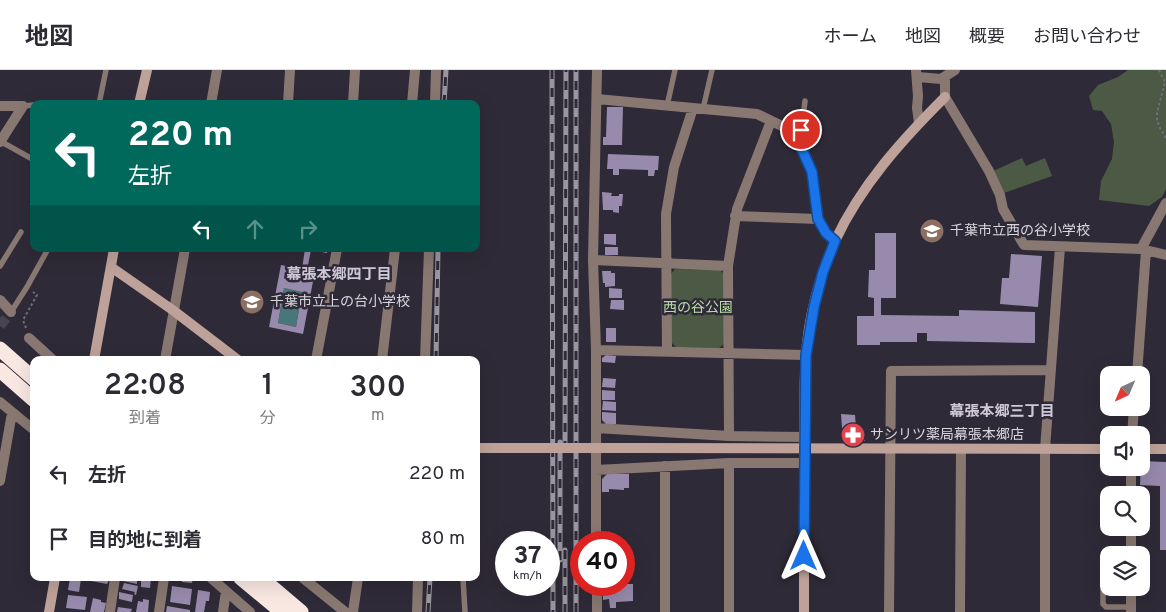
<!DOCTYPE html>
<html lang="ja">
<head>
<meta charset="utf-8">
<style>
	body { margin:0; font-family:Overpass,"Noto Sans JP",sans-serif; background:#f7f7f7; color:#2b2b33; height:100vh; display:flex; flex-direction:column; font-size:19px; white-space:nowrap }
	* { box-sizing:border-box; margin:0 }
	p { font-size:16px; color:#7c7c81 }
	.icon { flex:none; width:28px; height:28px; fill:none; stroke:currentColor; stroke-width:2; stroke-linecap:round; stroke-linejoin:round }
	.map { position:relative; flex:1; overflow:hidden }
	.sheet { position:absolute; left:30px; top:286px; width:450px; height:225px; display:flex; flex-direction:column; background:#fff; border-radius:10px; box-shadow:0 5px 20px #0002 }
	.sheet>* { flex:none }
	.top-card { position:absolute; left:30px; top:30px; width:450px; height:152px; border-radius:10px; box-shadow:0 5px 20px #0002; background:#00695c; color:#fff; overflow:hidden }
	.needle { width:32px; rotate:224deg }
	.buttons { position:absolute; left:1100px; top:296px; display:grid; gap:10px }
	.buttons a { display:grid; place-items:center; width:50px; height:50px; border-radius:10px; background:#fff; box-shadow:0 5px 20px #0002; font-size:25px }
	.speed { position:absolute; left:495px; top:461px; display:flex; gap:10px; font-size:25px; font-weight:700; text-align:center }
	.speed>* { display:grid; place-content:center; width:65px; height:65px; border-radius:50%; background:#fff; box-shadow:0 5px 20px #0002; line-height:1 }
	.speed small { font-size:12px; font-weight:400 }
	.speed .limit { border:8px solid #d22; background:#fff; color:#111 }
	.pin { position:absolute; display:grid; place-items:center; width:42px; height:42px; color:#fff; margin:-21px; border:2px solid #fff; border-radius:50%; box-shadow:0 1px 5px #0007 }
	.me { position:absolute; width:55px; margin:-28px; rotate:0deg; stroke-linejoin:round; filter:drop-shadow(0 0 4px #0008) }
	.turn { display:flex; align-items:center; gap:18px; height:105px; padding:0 15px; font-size:22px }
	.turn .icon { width:65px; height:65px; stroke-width:2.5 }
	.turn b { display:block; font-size:35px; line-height:42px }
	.lanes { display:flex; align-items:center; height:48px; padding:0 15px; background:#0003; justify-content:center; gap:25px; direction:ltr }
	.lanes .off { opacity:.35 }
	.eta { display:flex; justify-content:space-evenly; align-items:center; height:85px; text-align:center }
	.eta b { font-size:30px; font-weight:600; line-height:35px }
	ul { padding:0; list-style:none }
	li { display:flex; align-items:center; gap:15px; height:65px; padding:0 15px }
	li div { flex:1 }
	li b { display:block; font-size:19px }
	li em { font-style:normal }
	header { display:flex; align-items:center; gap:30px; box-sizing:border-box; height:70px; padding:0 25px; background:#fff; border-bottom:1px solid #e1e1e2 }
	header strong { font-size:24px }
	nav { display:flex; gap:28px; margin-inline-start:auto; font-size:18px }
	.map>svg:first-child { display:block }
</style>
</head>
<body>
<header>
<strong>地図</strong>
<nav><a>ホーム</a><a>地図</a><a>概要</a><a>お問い合わせ</a></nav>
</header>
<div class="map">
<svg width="1166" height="542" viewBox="0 0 1166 542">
	<rect width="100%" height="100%" fill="#2f2a37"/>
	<path fill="#4c5945" d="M1128,0H1166V119L1162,127L1149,136L1099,130L1101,111L1112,89L1114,72L1111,54L1102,41L1093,40L1089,26L1098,15L1118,7Z
		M1022,88L1026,96L1045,88L1052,106L1004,123L993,101Z
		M675,199L720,200L725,205V273L719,278L676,277L671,272V204Z"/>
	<path fill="#477779" d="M284,218L302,222L296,257L278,253Z"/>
	<path fill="#978aac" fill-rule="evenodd" d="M607,37H623L622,75H603V67H606Z
		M608,84L659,86L658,100H655L654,106H648V100L619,99V105H613V99H607Z
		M602,122L612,123L611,126H619V124H623L622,136H619V143L613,142V140H603Z
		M875,163H896V228H881V245L959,246V240L1035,242V273L927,271V263H917V272H880V275H857V246H874V228L868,227L869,200H875Z
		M604,164H616V175L604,174Z
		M605,177H618V185H605Z
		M305,179H328L327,183L311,180L307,200L315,201L303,264L269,257L281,195L302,199ZM284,218L302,222L296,257L278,253Z
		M1011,184L1042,186L1038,237L1000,234L1002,208H1009Z
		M602,201H611V203H615V216L605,217V213H603Z
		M609,218L622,219V228H609Z
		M611,230H624V240L610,239Z
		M606,258H616V272H606Z
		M606,285L616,286L615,293L602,292V288Z
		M603,308L616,309L615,318L602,317Z
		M602,320L615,321V330H602Z
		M603,331L616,332V341L602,340Z
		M602,342L616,343V354H606L602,350Z
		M841,344L855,345L856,358L864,359L865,371H846V359L842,358Z
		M1141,391L1166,392V480H1160V416L1140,415Z
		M607,404H629V418H624V420L609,419V422H602V409Z
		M70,508H110L107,514L81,509L79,522L68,520Z
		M123,508H137V514L123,511Z
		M141,508H151L150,518L141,517Z
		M182,508H193L192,513L182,512Z
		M124,513L138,516L136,525L134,524L135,522L122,519Z
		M624,514H633V531L616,532V538H610L609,529L603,530V515Z
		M172,516L192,519L190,535L170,532Z
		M198,520L210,522L209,531H206L204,542H195Z
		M119,522L133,525L132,532L119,529Z
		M68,525L87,527L85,540L66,538Z
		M93,528L101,530V532L106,533L104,542H90Z
		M143,529L149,530L148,542H136L138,531L143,532Z
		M167,536L190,540V542H166Z
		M118,537L132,539L131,542H117Z"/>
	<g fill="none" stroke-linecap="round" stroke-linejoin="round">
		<path stroke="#484450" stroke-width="10" stroke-dasharray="10 5" stroke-linecap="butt" d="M0,256L11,242"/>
		<path stroke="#726e79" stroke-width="2" stroke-dasharray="2.5 2.5" stroke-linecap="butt" d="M1159,0L1165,12L1157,43V50L1160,58L1166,68
			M26,258L23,250L37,225L33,222"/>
		<path stroke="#897872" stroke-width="5.5" d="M99,34L106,0
			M23,36L34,35
			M667,36L675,0
			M703,39L712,0
			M0,71L34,90
			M800,75L805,31
			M0,196L21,162
			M11,242L27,217L48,179
			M1109,496H1105L1103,499V534L1106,537H1131
			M463,508L465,542"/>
		<path stroke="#897872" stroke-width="10" d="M916,0L918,26L917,38L919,53
			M918,7L941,9L955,0
			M945,7V27L989,101L1000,125L1003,139L1024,175L1141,179L1166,185
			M597,29L757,44L784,57L801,76L807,89L812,102L818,149L826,163L835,171
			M211,34L217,0
			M288,34L290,0
			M353,34L355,0
			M412,34L415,0
			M435,34L436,0
			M0,36H23
			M0,72L23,36
			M735,146L818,149
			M1141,179L1166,133
			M593,190L728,196
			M0,230L11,242
			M29,268L53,290
			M596,280L806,285
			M667,281L666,144L674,97L693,38
			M165,290L185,179
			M316,290L337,179
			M382,290L395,179
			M425,290L429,179
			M1137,305L1146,180
			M0,332L34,360
			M596,358L729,366L805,367
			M1132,365L1134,338
			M729,366L728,196L737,139L771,51
			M665,396V542
			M596,400L729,393H804
			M0,411L12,343
			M1131,425V398
			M596,472V280L593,190L597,0
			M1131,485V458
			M211,508L250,542
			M303,508L345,542
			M597,515V542
			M110,542L115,508
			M159,542L164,508
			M223,542L226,521
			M353,542L358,508
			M417,542L418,508
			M729,542V393
			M889,542L891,301L1050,300
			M960,542L961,379
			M1045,542V379L1060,177
			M1131,542V518"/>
		<path stroke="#bea29a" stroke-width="10" d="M139,34L147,0
			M111,197L174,241L238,290
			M94,290L114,179
			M636,378L1109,379
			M1141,379H1166
			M49,542L55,508
			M804,542C804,486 804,431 804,375C805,351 804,327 805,303C806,258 817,212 835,171C861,115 902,70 945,27"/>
		<path stroke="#f9e7e2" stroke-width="15" d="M0,279L34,309
			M0,300L34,330
			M241,508L282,542
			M261,508L301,542"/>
		<defs>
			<path id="rail" d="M552,0L553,542
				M444,34L446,0
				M436,290L438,179
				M565,380L566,0
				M565,480V542
				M560,490V372
				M428,542L430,508
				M576,542V0"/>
		</defs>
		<use href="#rail" stroke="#9a96a0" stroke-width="5"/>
		<use href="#rail" stroke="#2f2a37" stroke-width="3" stroke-dasharray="9" stroke-linecap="butt"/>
		<path stroke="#bea29a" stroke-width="10" d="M476,378H636"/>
	</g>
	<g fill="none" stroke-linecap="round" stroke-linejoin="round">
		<defs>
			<path id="route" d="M801,60L800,75L812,102L818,149L826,163L835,171L823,202L814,237L806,285L804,486"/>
		</defs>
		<use href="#route" stroke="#114b97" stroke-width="12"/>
		<use href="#route" stroke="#1a73e8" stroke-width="9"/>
	</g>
	<defs>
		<symbol id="school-disc" viewBox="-11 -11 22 22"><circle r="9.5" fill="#8d6e63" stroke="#2f2a37"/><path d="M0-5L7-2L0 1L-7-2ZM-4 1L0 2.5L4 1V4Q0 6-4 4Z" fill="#fff"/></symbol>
		<symbol id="pharmacy-disc" viewBox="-11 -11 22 22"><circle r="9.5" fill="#e0444e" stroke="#2f2a37"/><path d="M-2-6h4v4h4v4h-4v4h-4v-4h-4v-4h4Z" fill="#fff"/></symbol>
	</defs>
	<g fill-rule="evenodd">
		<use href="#school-disc" x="918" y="147" width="28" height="28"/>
		<use href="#school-disc" x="238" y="218" width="28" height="28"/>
		<use href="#pharmacy-disc" x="839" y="351" width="28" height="28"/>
	</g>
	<g text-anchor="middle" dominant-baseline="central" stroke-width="5" stroke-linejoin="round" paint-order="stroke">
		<g font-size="14" fill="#d8d5dd" stroke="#2f2a37" text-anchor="start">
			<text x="950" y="161">千葉市立西の谷小学校</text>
			<text x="270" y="232">千葉市立上の台小学校</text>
			<text x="870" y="365">サンリツ薬局幕張本郷店</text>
		</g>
		<g font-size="14" fill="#b8dba4" stroke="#2f2a37">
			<text x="698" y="238">西の谷公園</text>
		</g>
		<g font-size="15" font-weight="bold" fill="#cec8d8" stroke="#2f2a37">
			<text x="339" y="205">幕張本郷四丁目</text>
			<text x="1002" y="342">幕張本郷三丁目</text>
		</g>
	</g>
</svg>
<div class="buttons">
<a><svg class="needle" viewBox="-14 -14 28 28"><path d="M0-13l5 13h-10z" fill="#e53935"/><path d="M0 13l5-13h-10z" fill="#7c7c81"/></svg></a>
<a><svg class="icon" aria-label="sound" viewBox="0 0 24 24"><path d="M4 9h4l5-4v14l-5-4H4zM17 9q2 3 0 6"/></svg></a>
<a><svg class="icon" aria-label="search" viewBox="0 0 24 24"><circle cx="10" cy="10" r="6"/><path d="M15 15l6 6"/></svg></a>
<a><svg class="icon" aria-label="layers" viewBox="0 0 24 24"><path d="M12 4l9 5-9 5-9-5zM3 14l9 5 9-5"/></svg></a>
</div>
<div class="speed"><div>37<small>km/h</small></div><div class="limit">40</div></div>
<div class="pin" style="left:801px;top:60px;background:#d93025"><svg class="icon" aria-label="arrive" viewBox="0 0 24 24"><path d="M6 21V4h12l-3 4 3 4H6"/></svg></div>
<svg class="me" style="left:804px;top:486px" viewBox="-20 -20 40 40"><path d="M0-17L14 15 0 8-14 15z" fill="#1a73e8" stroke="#fff" stroke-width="4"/></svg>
<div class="top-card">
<div class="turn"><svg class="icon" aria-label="left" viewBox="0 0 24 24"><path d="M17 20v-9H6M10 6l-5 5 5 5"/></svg><div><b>220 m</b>左折</div></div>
<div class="lanes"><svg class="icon" aria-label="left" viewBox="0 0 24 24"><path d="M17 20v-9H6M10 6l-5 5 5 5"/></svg><svg class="icon off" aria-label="ahead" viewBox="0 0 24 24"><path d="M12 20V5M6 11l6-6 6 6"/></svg><svg class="icon off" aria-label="right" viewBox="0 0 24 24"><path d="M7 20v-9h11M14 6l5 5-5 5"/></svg></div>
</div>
<section class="sheet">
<div class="eta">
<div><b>22:08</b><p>到着</p></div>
<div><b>1</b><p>分</p></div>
<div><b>300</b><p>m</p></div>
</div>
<ul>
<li><svg class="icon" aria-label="left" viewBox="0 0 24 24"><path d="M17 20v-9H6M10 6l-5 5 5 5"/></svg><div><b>左折</b></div><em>220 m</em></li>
<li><svg class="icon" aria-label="arrive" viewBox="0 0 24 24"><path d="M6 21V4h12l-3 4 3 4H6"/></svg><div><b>目的地に到着</b></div><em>80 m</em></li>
</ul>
</section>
</div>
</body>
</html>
